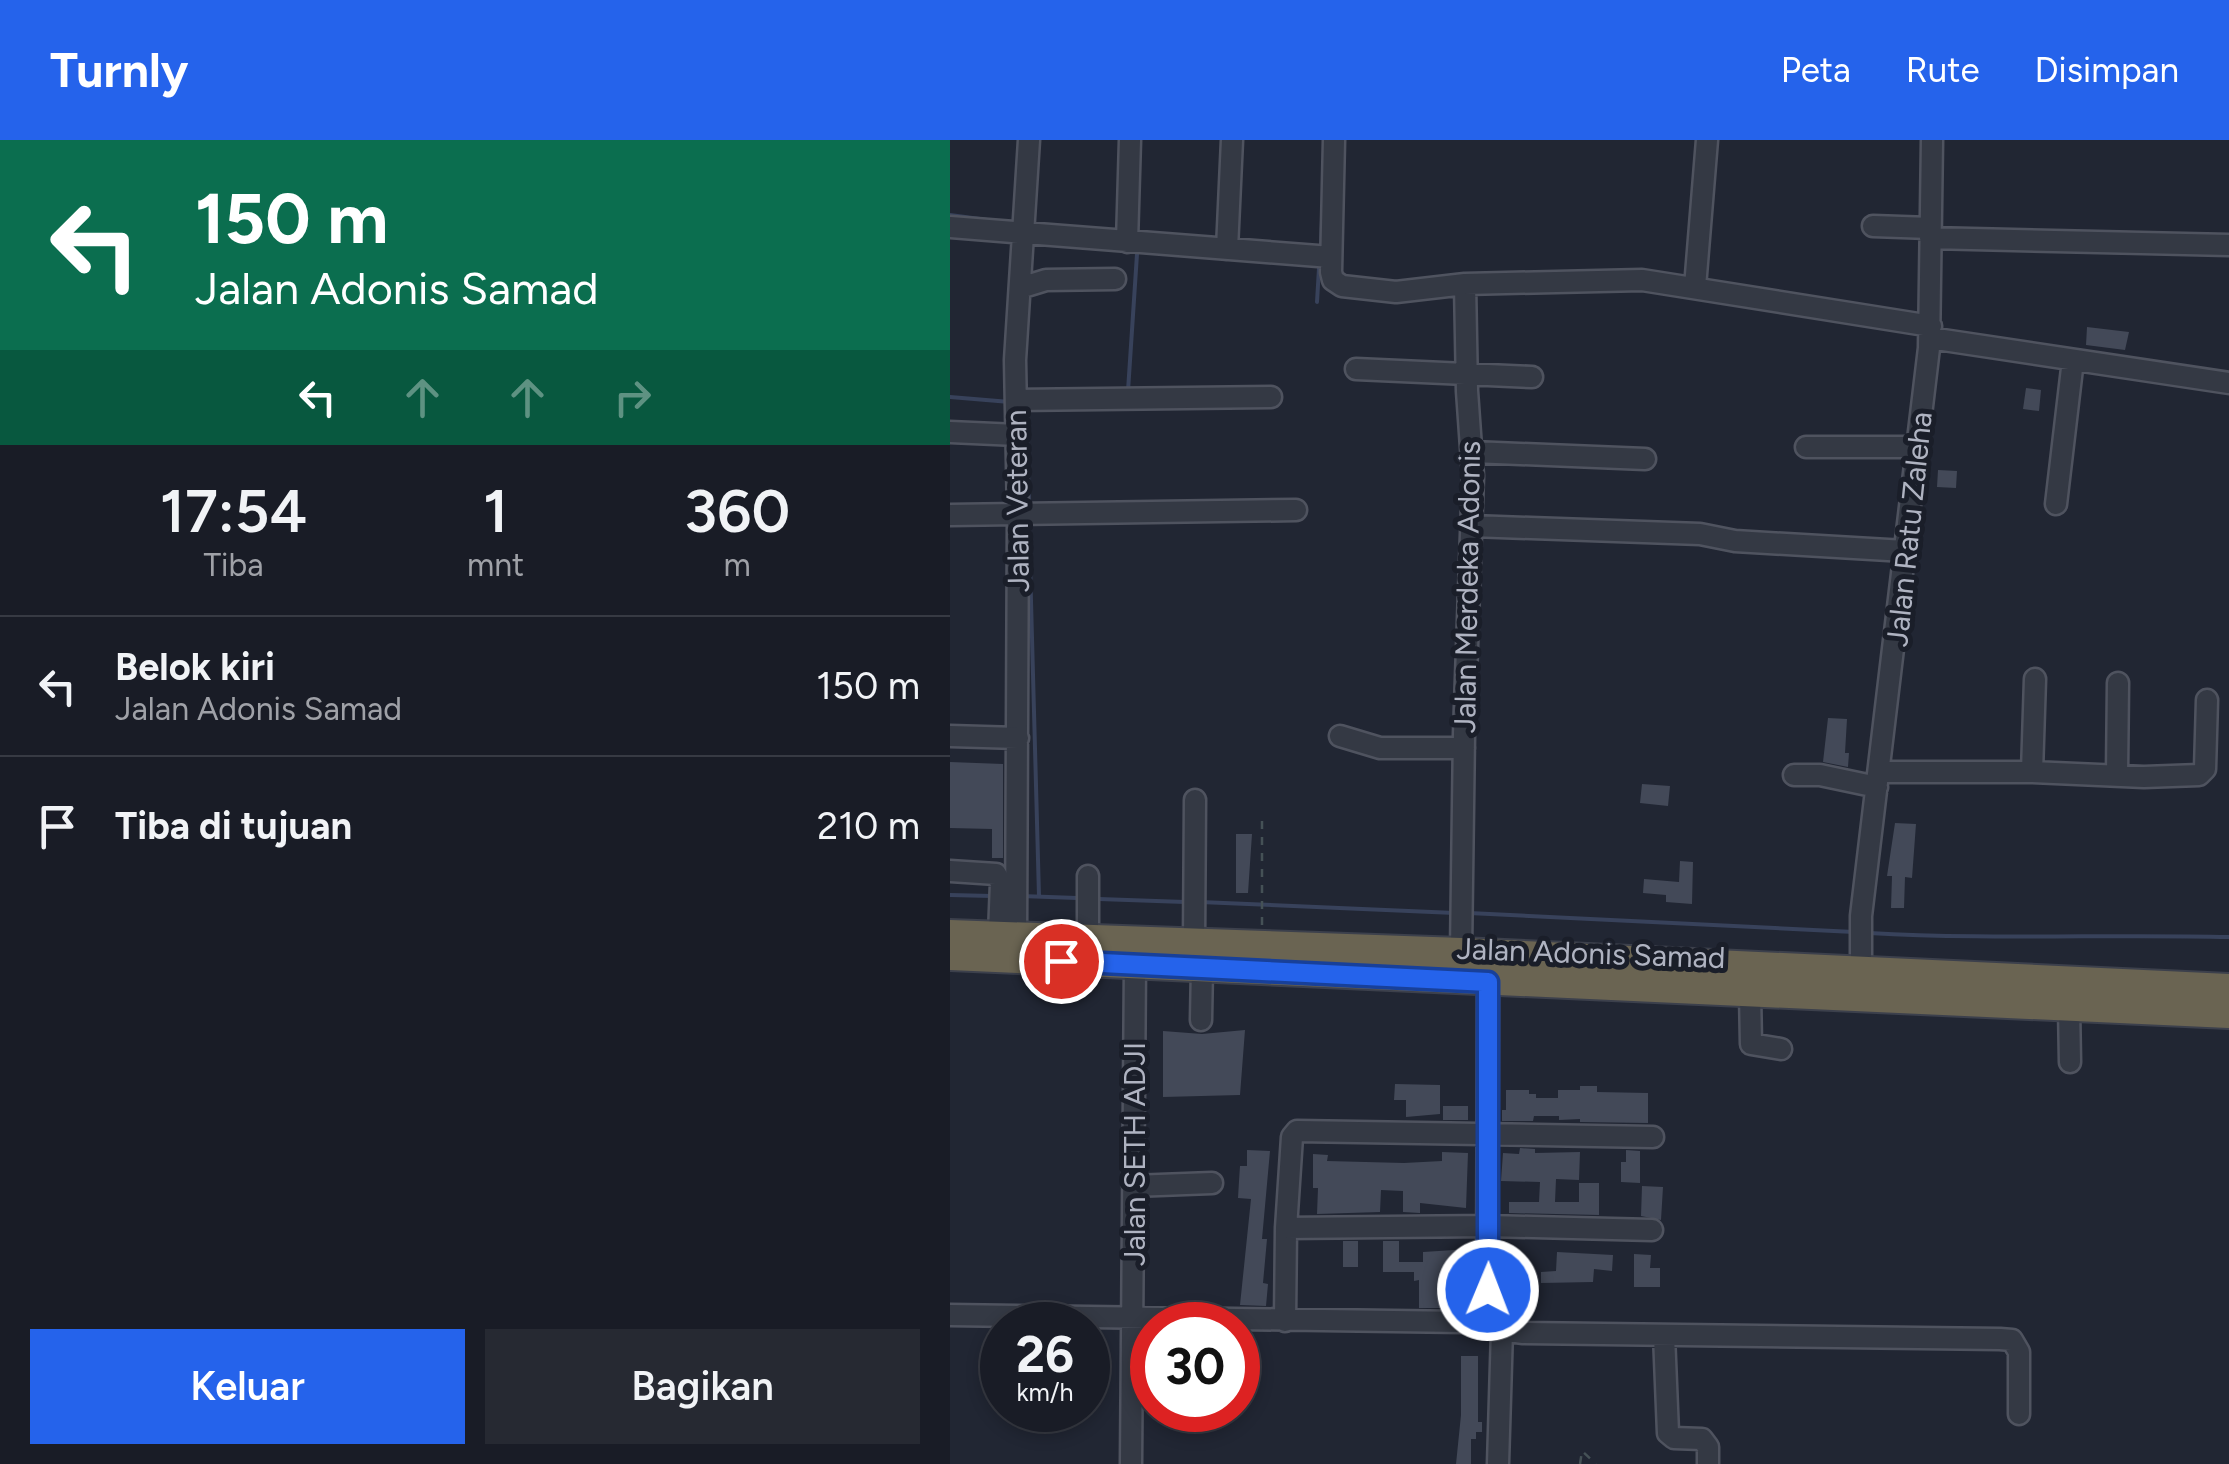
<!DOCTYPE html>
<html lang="id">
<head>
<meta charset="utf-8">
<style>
	body { margin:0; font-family:Figtree,sans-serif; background:#262932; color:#f1f3f6; height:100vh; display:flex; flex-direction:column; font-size:38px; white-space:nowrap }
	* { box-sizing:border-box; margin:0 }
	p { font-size:32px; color:#9fa1a7 }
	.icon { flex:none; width:55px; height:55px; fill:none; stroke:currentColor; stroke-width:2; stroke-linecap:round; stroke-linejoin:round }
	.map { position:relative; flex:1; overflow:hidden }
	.panel { display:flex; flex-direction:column; background:#191c26; width:950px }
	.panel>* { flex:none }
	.guide { background:#0b6e4f; color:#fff; overflow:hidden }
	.speed { position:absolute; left:30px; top:1162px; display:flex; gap:20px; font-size:50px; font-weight:700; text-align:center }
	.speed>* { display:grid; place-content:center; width:130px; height:130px; border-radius:50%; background:#191c26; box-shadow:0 5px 15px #0003,0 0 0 2px #373a43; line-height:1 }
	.speed small { font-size:25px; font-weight:400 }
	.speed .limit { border:15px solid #d22; background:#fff; color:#111 }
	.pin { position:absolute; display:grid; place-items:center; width:85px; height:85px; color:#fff; margin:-42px; border:5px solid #fff; border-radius:50%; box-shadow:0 2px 10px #0007 }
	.me { position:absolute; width:110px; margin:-55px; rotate:1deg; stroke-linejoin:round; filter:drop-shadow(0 0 8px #0008) }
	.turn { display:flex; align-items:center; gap:35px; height:210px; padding:0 30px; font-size:45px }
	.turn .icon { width:130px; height:130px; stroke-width:2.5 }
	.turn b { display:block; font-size:70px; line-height:85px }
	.lanes { display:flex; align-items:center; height:95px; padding:0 30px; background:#0003; justify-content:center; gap:50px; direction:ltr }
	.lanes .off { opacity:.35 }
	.eta { display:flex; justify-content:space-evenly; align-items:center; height:170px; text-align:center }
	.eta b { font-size:60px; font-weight:600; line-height:70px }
	.cta { display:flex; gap:20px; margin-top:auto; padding:20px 30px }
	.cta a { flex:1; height:115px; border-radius:0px; background:#2563eb; color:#fff; font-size:40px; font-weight:600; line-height:115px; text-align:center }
	.cta a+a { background:#262932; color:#f1f3f6 }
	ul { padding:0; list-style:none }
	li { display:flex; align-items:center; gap:30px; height:140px; padding:0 30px; border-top:2px solid #373a43 }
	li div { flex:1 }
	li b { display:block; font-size:38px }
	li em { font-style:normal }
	header { display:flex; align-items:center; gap:60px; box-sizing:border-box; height:140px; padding:0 50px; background:#2563eb; color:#fff }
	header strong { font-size:48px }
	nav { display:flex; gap:55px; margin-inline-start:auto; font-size:35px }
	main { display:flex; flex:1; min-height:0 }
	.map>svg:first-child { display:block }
</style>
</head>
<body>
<header>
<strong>Turnly</strong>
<nav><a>Peta</a><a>Rute</a><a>Disimpan</a></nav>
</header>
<main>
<section class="panel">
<div class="guide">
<div class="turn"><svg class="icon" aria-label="left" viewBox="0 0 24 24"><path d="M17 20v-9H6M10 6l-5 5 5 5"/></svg><div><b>150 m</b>Jalan Adonis Samad</div></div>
<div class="lanes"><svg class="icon" aria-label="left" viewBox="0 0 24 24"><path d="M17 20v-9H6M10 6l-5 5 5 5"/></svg><svg class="icon off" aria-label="ahead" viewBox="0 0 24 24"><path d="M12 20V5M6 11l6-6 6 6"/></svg><svg class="icon off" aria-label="ahead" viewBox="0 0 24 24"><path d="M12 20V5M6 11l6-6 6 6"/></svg><svg class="icon off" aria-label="right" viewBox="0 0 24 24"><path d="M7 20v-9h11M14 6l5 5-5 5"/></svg></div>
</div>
<div class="eta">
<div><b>17:54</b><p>Tiba</p></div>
<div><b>1</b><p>mnt</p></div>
<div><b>360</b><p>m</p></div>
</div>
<ul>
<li><svg class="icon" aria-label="left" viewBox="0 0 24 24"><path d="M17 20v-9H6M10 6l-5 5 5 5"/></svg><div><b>Belok kiri</b><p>Jalan Adonis Samad</p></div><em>150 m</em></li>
<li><svg class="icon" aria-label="arrive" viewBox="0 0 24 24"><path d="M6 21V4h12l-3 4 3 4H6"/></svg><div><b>Tiba di tujuan</b></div><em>210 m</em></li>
</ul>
<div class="cta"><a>Keluar</a><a>Bagikan</a></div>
</section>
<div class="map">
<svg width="1279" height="1324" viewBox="0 0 1279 1324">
	<rect width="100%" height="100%" fill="#212633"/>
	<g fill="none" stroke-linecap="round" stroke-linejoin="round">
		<path stroke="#38425b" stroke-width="4" d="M0,75L45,81
			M371,105L372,80
			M367,162L369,128
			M178,251L187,114
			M0,257L60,262
			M76,266L79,364
			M79,387L89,756
			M0,755L42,756
			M71,756L127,758
			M149,759L235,762
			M250,762L505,773
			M519,773L904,792
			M919,793C1039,800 1159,794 1279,797"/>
	</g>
	<path fill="#434958" d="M1137,187L1179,192L1175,210L1136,205Z
		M1076,248L1091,250L1089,271L1073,269Z
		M988,330L1007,331L1006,348L987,347Z
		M878,578L897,579L895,613H899L898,627L873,622Z
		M0,622L53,624V718H42V689L0,688Z
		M692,644L720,646L718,666L690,663Z
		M945,683L966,684L962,738L955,737L954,768H941L942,736H937Z
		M286,694H302L298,753H286Z
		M730,721L743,722L742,764L716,762V755L693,753L694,739L729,742Z
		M295,890L290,955L213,957V891L252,894Z
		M445,944L490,945V974L456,977V960H444Z
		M630,946H647V952L698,953V983L630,982V979L609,980V976H584L583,981H552V970H556V950H579V954H586V958H608V950H630Z
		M493,966H518V980H493Z
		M570,1008L585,1009V1013L630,1012L629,1040L606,1039L605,1062H629V1043H649V1075L559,1073V1062H589L590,1042L551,1041L553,1013L569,1014Z
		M297,1010L320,1011L312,1099H317L313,1143L318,1144L316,1166L290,1165L301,1059L288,1058L289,1041L290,1026H297Z
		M676,1010L690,1011V1043L671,1042V1022H676Z
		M492,1012L518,1013L516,1068L470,1063V1073L453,1072V1051L431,1050L430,1072L367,1074L368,1048H363V1014L378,1015L377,1021L454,1023L492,1021Z
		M692,1046L713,1047L711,1080L691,1076Z
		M393,1101H408V1127H393Z
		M433,1101H449V1122H473V1112L520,1109L522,1154H518V1160H491V1168H469V1140L464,1141V1132H433Z
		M607,1112L663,1115L662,1131L644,1129L643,1142L591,1143V1132L606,1131Z
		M684,1114L701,1115L700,1128H710V1147H684Z
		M511,1216H528V1282H532V1292H526V1299H521V1324H506L511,1275Z"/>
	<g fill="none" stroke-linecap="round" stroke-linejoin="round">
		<defs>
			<path id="minor" d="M384,0L381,132L383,140L392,146L446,152L515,144L692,140L981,186
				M923,86L980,88
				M0,87L381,117
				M980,98L1279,105
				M177,102L180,0
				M277,109L282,0
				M745,147L757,0
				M70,148L96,140L165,139
				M980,198L1279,243
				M406,229L582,237
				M66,260L321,257
				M0,292L67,295
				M856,307H967
				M523,312L695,319
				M1106,364L1123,220
				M0,375L346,370
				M522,386L750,394L785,401L955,411
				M0,596L68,598
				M390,596L430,608H514
				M929,632H1082L1194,637L1249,635L1255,629L1257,560
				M1082,632L1085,539
				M844,635H870L927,647
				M1167,635L1168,543
				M0,731L46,734L51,743L49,794
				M138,736V797
				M66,795L68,376L65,220L79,0
				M244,802L245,660
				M511,812L514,594L523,336L517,251L515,144
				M911,832V776L979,208L982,0
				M800,853L801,904L831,909
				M1119,867L1120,922
				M251,880L252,827
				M183,1046L262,1043
				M336,1088L539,1086L702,1090
				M0,1175L513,1182C535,1182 552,1191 573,1193L1050,1199L1062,1200L1069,1212V1274
				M335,1181L336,1088L342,997L347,991L703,997
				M537,1182L538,843
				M714,1195L718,1293L724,1298L752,1299L758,1307V1324
				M181,1324L185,824
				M548,1324L552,1190"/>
			<path id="highway" d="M0,794L511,812L1279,848
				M0,816L1279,874"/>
		</defs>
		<use href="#minor" stroke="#4f535f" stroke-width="25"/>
		<use href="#highway" stroke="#3c404c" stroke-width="32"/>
		<path stroke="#455156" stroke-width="2.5" stroke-dasharray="8 8" stroke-linecap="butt" d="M312,785V676
			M630,1324L632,1311L646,1324"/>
		<use href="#minor" stroke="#343944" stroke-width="20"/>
		<use href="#highway" stroke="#6a6452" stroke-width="28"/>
	</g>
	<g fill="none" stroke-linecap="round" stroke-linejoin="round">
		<defs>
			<path id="route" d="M111,821L538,842V1150"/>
		</defs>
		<use href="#route" stroke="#184099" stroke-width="25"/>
		<use href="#route" stroke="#2563eb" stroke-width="18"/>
	</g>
	<g text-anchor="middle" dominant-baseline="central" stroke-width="10" stroke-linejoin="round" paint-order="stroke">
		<g font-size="30" fill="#afb3c1" stroke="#1a1e29">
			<text transform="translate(67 361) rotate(-91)">Jalan Veteran</text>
			<text transform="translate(959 389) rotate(-84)">Jalan Ratu Zaleha</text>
			<text transform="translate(517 447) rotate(-89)">Jalan Merdeka Adonis</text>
			<text transform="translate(641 813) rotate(2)">Jalan Adonis Samad</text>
			<text transform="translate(184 1014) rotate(-90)">Jalan SETH ADJI</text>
		</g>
	</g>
</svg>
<div class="speed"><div>26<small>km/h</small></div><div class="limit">30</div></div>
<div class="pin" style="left:111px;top:821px;background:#d93025"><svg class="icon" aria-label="arrive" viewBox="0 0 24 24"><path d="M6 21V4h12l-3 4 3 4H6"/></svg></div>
<svg class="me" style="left:538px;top:1150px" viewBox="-20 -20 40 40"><circle r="17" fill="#2563eb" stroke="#fff" stroke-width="3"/><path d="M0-11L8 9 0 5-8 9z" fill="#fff"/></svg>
</div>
</main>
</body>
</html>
